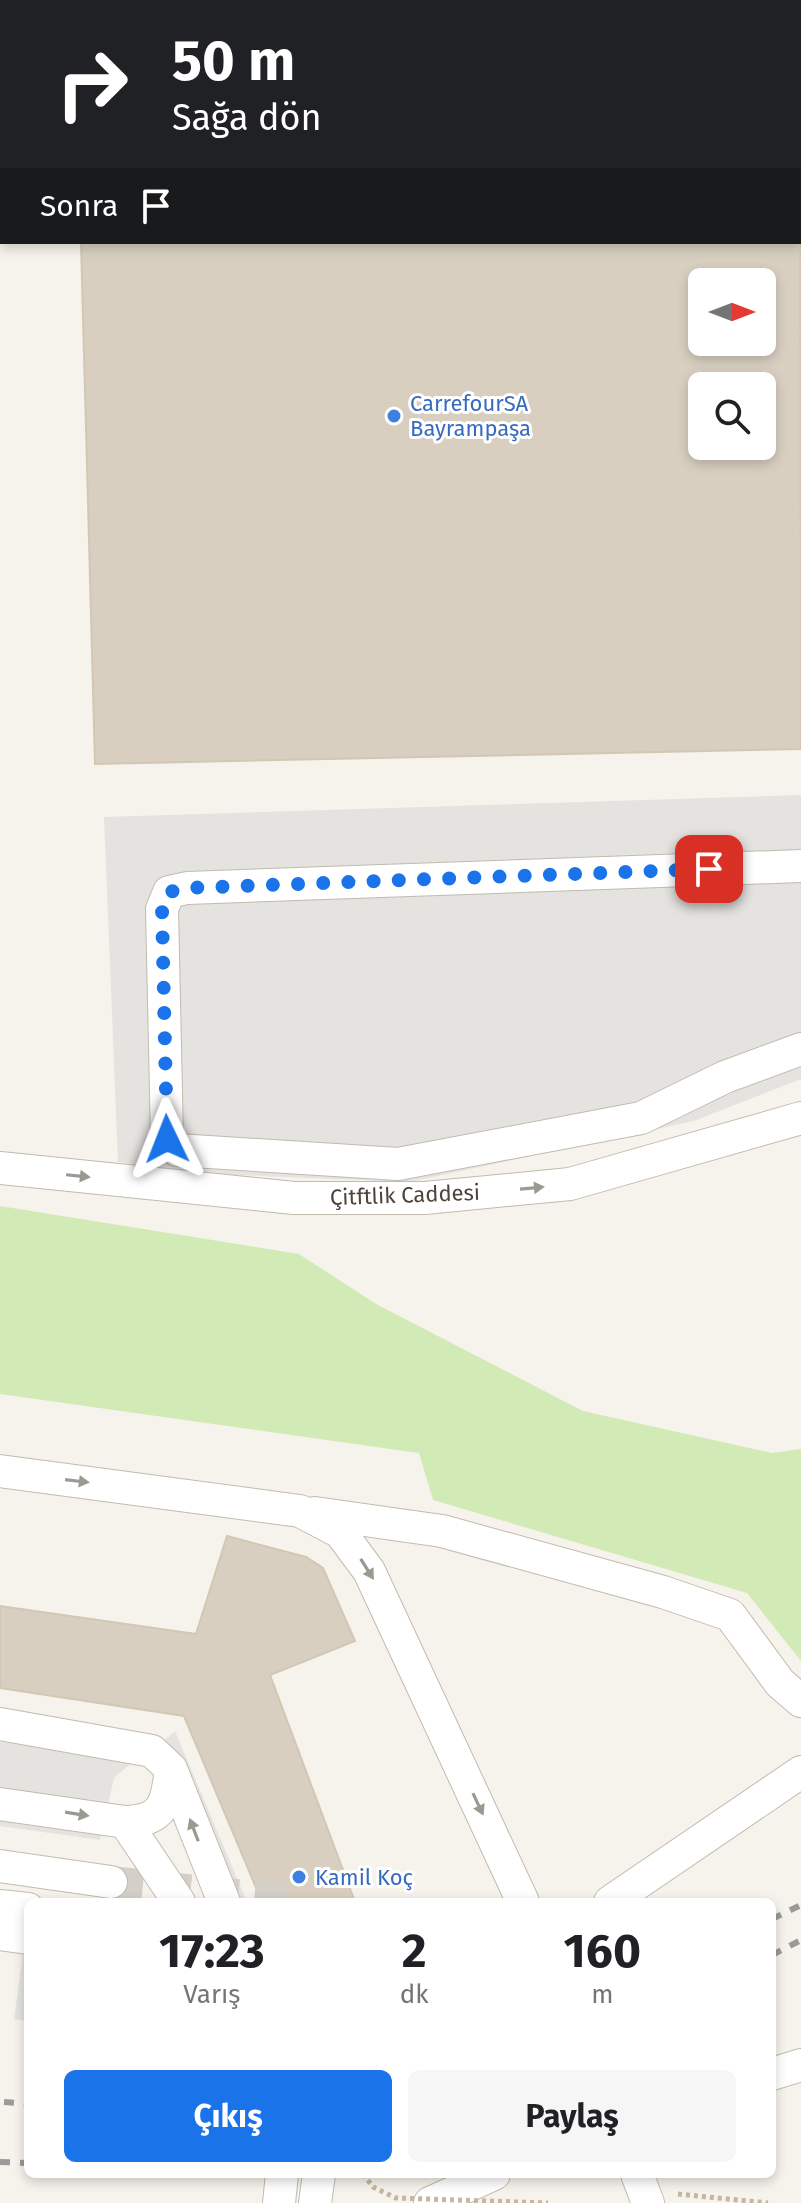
<!DOCTYPE html>
<html lang="tr">
<head>
<meta charset="utf-8">
<style>
	body { margin:0; font-family:"Fira Sans",sans-serif; background:#f6f6f6; color:#202124; height:100vh; display:flex; flex-direction:column; font-size:30px; white-space:nowrap }
	* { box-sizing:border-box; margin:0 }
	p { font-size:26px; color:#757577 }
	.icon { flex:none; width:44px; height:44px; fill:none; stroke:currentColor; stroke-width:2; stroke-linecap:round; stroke-linejoin:round }
	.map { position:relative; flex:1; overflow:hidden }
	.sheet { position:absolute; left:24px; top:1898px; width:752px; height:280px; display:flex; flex-direction:column; background:#fff; border-radius:12px; box-shadow:0 4px 12px #0003 }
	.sheet>* { flex:none }
	.top-card { position:absolute; left:0px; top:0px; width:802px; height:244px; box-shadow:0 4px 12px #0003; background:#202124; color:#fff; overflow:hidden }
	.needle { width:52px; rotate:90deg }
	.buttons { position:absolute; left:688px; top:268px; display:grid; gap:16px }
	.buttons a { display:grid; place-items:center; width:88px; height:88px; border-radius:12px; background:#fff; box-shadow:0 4px 12px #0003; font-size:40px }
	.pin { position:absolute; display:grid; place-items:center; width:68px; height:68px; color:#fff; margin:-34px; border-radius:16px; box-shadow:0 4px 12px #0006 }
	.me { position:absolute; width:88px; margin:-44px; rotate:358deg; stroke-linejoin:round; filter:drop-shadow(0 0 6px #0008) }
	.turn { display:flex; align-items:center; gap:28px; height:168px; padding:0 40px; font-size:36px }
	.turn .icon { width:104px; height:104px; stroke-width:2.5 }
	.turn b { display:block; font-size:56px; line-height:68px }
	.then { display:flex; align-items:center; height:76px; padding:0 40px; background:#0003; gap:16px; font-size:30px }
	.eta { display:flex; justify-content:space-evenly; align-items:center; height:136px; text-align:center }
	.eta b { font-size:48px; font-weight:700; line-height:56px }
	.primary-button { display:flex; gap:16px; margin-top:auto; padding:16px 40px }
	.primary-button a { flex:1; height:92px; border-radius:12px; background:#1a73e8; color:#fff; font-size:32px; font-weight:700; line-height:92px; text-align:center }
	.primary-button a+a { background:#f6f6f6; color:#202124 }
	.map>svg:first-child { display:block }
</style>
</head>
<body>
<div class="map">
<svg width="801" height="2203" viewBox="0 0 801 2203">
	<rect width="100%" height="100%" fill="#f6f3ec"/>
	<path fill="#d2eab5" d="M0,1206L299,1254L376,1304L583,1411L772,1453L801,1449V1661L747,1593L433,1500L419,1453L0,1394Z"/>
	<path fill="#e5e3e0" d="M801,795V1079L694,1121L410,1182L211,1174L118,1162L104,817Z
		M175,1731L247,1902H231L152,1751Z
		M0,1742L138,1757L114,1778L100,1840L0,1826Z
		M23,1954L28,1955V2021L14,2019Z"/>
	<path fill="#d8cfc1" stroke="#d3c7b4" stroke-width="2" fill-rule="evenodd" d="M800,22L801,749L95,764L81,242H800ZM702,282H762V342H702ZM702,386H762V446H702Z
		M227,1536L306,1557L323,1568L355,1641L270,1675L355,1902H262L184,1716L0,1688V1606L196,1634Z"/>
	<g fill="none" stroke-linecap="round" stroke-linejoin="round">
		<path stroke="#d4d0c8" stroke-width="32" stroke-dasharray="32 16" stroke-linecap="butt" d="M111,1882L301,1902"/>
		<defs>
			<path id="minor" d="M801,866L187,888L169,892L162,909L167,1139L177,1150L398,1164L641,1118L725,1077L801,1049
				M0,1168L294,1198H425L570,1184L801,1118
				M0,1471L300,1511L340,1532L369,1571L523,1902
				M315,1513L442,1531L663,1592L730,1615L780,1683L801,1701
				M0,1724L152,1751L171,1769L224,1902
				M0,1804L125,1822L179,1902
				M125,1822C164,1821 167,1803 171,1769
				M0,1866L111,1882
				M610,1902L801,1772
				M0,1906L28,1909
				M0,1934L28,1938
				M772,2074L801,2065
				M637,2174L648,2203
				M279,2203L282,2174
				M315,2203L319,2174
				M430,2203L494,2174"/>
		</defs>
		<use href="#minor" stroke="#c2bbae" stroke-width="34"/>
		<path stroke="#c4b79f" stroke-width="5" stroke-dasharray="4 4" stroke-linecap="butt" d="M678,2194L768,2203"/>
		<use href="#minor" stroke="#fff" stroke-width="32"/>
		<path stroke="#9a9a9a" stroke-width="6" stroke-dasharray="10 10" stroke-linecap="butt" d="M772,1919L801,1905
			M772,1955L801,1940
			M4,2102L28,2104
			M0,2162L28,2163"/>
		<path stroke="#c4b79f" stroke-width="5" stroke-dasharray="4 4" stroke-linecap="butt" d="M363,2174L373,2187L396,2198L548,2203"/>
	</g>
	<defs><path id="oneway-solid" d="M-6-.8H1V-3.2L6.5 0L1 3.2V.8H-6Z" transform="scale(2)"/></defs>
	<g fill="#9c9892">
		<use href="#oneway-solid" transform="translate(78 1176) rotate(6)"/>
		<use href="#oneway-solid" transform="translate(532 1188) rotate(-5)"/>
		<use href="#oneway-solid" transform="translate(77 1481) rotate(7)"/>
		<use href="#oneway-solid" transform="translate(367 1569) rotate(58)"/>
		<use href="#oneway-solid" transform="translate(478 1804) rotate(65)"/>
		<use href="#oneway-solid" transform="translate(77 1814) rotate(9)"/>
		<use href="#oneway-solid" transform="translate(194 1830) rotate(-111)"/>
	</g>
	<g fill="none" stroke-linecap="round" stroke-linejoin="round">
		<path stroke="#1a73e8" stroke-width="14" stroke-dasharray="0 25.2" d="M167,1139L162,909L169,892L187,888L709,869"/>
	</g>
	<g fill="#3f7fe0" stroke="#fff" stroke-width="3">
		<circle cx="394" cy="416" r="8"/>
		<circle cx="299" cy="1877" r="8"/>
	</g>
	<g text-anchor="middle" dominant-baseline="central" stroke-width="6" stroke-linejoin="round" paint-order="stroke">
		<g font-size="22" fill="#366cbe" stroke="#fff" text-anchor="start">
			<text x="410" y="403">CarrefourSA<tspan x="410" dy="25">Bayrampaşa</tspan></text>
			<text x="315" y="1877">Kamil Koç</text>
		</g>
		<g font-size="22" fill="#4b4439" stroke="#fff">
			<text transform="translate(405 1195) rotate(-2)">Çitftlik Caddesi</text>
		</g>
	</g>
</svg>
<div class="buttons">
<a><svg class="needle" viewBox="-14 -14 28 28"><path d="M0-13l5 13h-10z" fill="#e53935"/><path d="M0 13l5-13h-10z" fill="#757577"/></svg></a>
<a><svg class="icon" aria-label="search" viewBox="0 0 24 24"><circle cx="10" cy="10" r="6"/><path d="M15 15l6 6"/></svg></a>
</div>
<div class="pin" style="left:709px;top:869px;background:#d93025"><svg class="icon" aria-label="arrive" viewBox="0 0 24 24"><path d="M6 21V4h12l-3 4 3 4H6"/></svg></div>
<svg class="me" style="left:167px;top:1139px" viewBox="-20 -20 40 40"><path d="M0-17L14 15 0 8-14 15z" fill="#1a73e8" stroke="#fff" stroke-width="4"/></svg>
<div class="top-card">
<div class="turn"><svg class="icon" aria-label="right" viewBox="0 0 24 24"><path d="M7 20v-9h11M14 6l5 5-5 5"/></svg><div><b>50 m</b>Sağa dön</div></div>
<div class="then">Sonra<svg class="icon" aria-label="arrive" viewBox="0 0 24 24"><path d="M6 21V4h12l-3 4 3 4H6"/></svg></div>
</div>
<section class="sheet">
<div class="eta">
<div><b>17:23</b><p>Varış</p></div>
<div><b>2</b><p>dk</p></div>
<div><b>160</b><p>m</p></div>
</div>
<div class="primary-button"><a>Çıkış</a><a>Paylaş</a></div>
</section>
</div>
</body>
</html>
